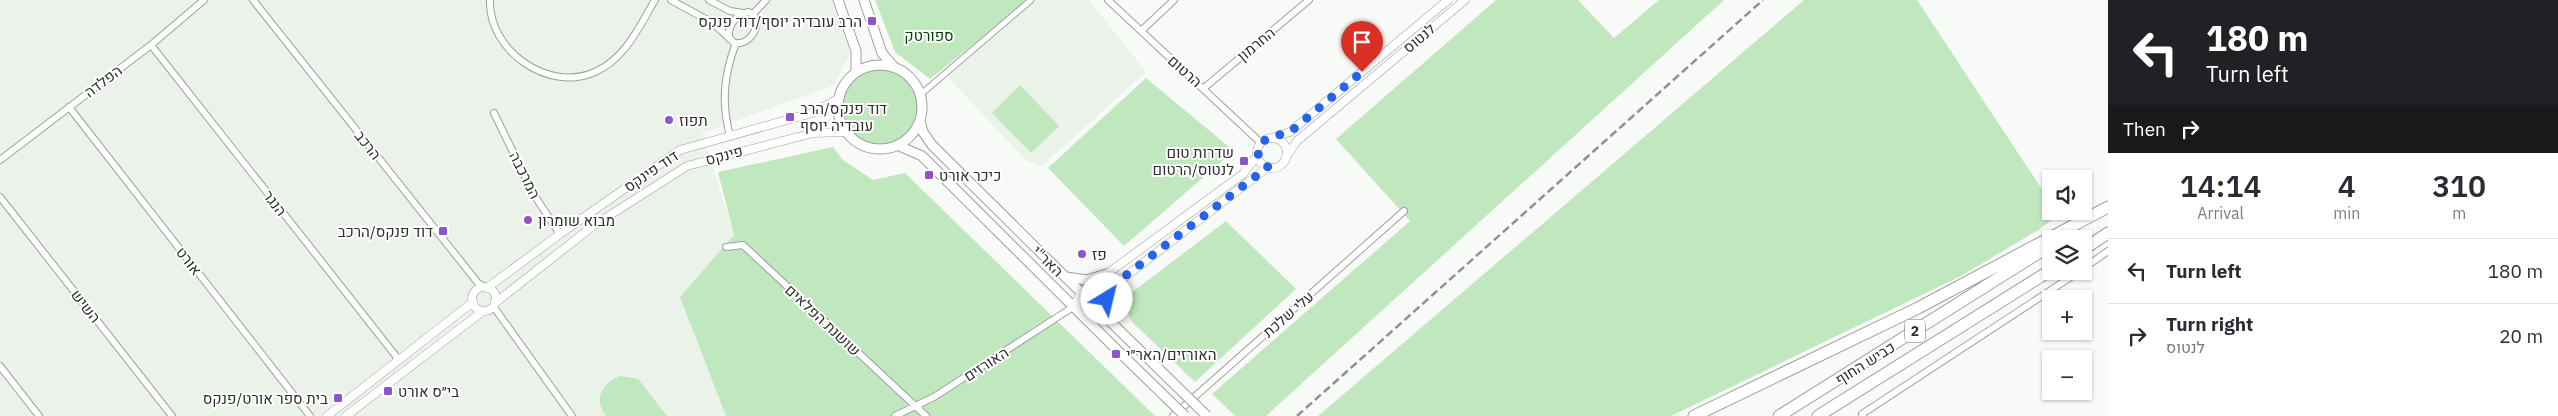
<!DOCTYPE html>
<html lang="en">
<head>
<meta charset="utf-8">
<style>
	body { margin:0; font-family:"IBM Plex Sans",Heebo,sans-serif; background:#f2f2f3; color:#2b2b33; height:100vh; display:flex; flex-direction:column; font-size:19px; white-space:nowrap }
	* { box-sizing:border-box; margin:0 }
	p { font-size:16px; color:#7c7c81 }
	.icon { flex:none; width:28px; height:28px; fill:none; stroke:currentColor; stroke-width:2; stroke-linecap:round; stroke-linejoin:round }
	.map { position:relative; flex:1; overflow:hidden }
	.side { display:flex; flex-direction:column; background:#fff; width:450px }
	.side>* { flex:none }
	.guide { background:#202124; color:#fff; overflow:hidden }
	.buttons { position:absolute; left:2042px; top:170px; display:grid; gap:10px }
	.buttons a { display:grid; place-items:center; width:50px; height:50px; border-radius:0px; background:#fff; box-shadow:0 1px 4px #0004; font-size:25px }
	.pin { position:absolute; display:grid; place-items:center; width:42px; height:42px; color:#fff; margin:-51px -21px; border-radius:50% 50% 50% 0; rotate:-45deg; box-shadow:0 0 5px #0007 }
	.pin .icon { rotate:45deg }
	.me { position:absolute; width:55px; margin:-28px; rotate:36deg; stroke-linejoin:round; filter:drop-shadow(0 0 4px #0008) }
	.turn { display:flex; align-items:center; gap:18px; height:105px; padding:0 15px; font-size:22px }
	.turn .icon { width:65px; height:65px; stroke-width:2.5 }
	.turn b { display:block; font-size:35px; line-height:42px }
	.then { display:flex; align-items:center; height:48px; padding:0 15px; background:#0003; gap:10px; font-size:19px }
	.eta { display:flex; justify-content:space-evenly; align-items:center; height:85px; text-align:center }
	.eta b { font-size:30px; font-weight:600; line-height:35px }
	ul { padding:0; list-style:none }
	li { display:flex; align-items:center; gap:15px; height:65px; padding:0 15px; border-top:1px solid #e1e1e2 }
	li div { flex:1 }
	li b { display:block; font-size:19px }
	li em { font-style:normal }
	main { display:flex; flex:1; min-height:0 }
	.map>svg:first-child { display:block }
</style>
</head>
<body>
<main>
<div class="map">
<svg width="2108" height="416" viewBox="0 0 2108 416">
	<rect width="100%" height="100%" fill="#f8faf7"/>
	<path fill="#eaf2e9" d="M0,0H831L850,54L834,85L702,133L734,235L680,297L726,416H0Z
		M1036,0H1089L1146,72L1042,166L1025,160L948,77Z"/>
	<path fill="#c1e7be" d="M875,0H1029L930,79L895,52Z
		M1496,0H1578L1614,38L1659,0H1724L1266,416H1235L1212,394L1410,221L1336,139Z
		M1804,0H1917L2051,203V211H2057L2059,214L2040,229L1961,276L1671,416H1318Z
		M842 107a38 38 0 1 1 76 0a38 38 0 1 1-76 0Z
		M1146,78L1234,151L1124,246L1048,168Z
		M1020,85L1059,126L1031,153L992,113Z
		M833,147L843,160L873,180L905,173L1155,416H726L680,297L734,235L718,172Z
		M1226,221L1296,289L1195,382L1132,322L1124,306L1131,293Z
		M620,376L638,379L667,416H606C593,400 602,383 620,376Z"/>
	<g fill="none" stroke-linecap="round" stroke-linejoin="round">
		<defs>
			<path id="pedestrian" d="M920,95L1031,0"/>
			<path id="minor" d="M253,0L478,283L486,288
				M490,0C488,50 548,93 595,72C625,59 639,27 655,0
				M671,0L713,23L730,39
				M709,0L730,11L743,13
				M1108,0L1261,143
				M748,12L753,14L756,19C758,32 748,45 734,43L729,37C728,25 736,15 748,12Z
				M753,14L766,0
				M1141,31L1174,0
				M151,45L399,360
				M1204,88L1309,0
				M69,107L310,416
				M494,113L534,195L560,234
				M730,136C721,103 724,74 736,43
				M0,160L151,45L204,0
				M0,197L172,416
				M726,247L743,245L926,416
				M2084,268L2108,251
				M493,306L572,416
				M0,366L39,416
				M895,416L934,397L1073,307
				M1173,416L1404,211
				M1863,416L1862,414L2080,271"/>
			<path id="tertiary" d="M1272,138L1290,132L1448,0
				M1257 153a15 15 0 1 1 30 0a15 15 0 1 1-30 0Z
				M1286,157L1297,141L1465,0
				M472 299a12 12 0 1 1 24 0a12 12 0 1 1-24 0Z
				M487,288L560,234L680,150L812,113L838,99
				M495,303L593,226L687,166L813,133L845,132
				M1073,307L1091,303L1268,167
				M1073,307L1081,293L1243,174L1258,155
				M327,416L473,302
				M346,416L483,311"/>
			<path id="secondary" d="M838,0L856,51V71
				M864,0L882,53L894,67
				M838 107a42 42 0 1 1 84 0a42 42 0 1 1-84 0Z
				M920,121L923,132L932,145L1122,333
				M897,145L922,156L1111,344
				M1066,277L1087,280L1106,274
				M1112,322L1107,299L1112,286"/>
			<path id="motorway" d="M2084,249L2108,233
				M1694,416L1918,308L2108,207
				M1779,416L2051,245
				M1818,416L2051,270"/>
		</defs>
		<use href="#pedestrian" stroke="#9ea09e" stroke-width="7"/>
		<use href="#minor" stroke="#9ea09e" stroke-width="8"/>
		<use href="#tertiary" stroke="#9ea09e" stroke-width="9"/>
		<use href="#secondary" stroke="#9ea09e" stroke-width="11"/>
		<use href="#motorway" stroke="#9ea09e" stroke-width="13"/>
		<use href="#pedestrian" stroke="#fff" stroke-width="5"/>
		<use href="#minor" stroke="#fff" stroke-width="6"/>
		<use href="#tertiary" stroke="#fff" stroke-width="8"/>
		<use href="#secondary" stroke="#fff" stroke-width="9"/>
		<use href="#motorway" stroke="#fff" stroke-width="11"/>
		<path stroke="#90918f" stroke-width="2.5" stroke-dasharray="8 4" stroke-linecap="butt" d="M1297,416L1763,0"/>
		<defs>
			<path id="secondary-bridge" d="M1122,333L1207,416
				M1111,344L1185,416"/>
		</defs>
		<use href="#secondary-bridge" stroke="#9ea09e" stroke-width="11" stroke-linecap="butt"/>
		<use href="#secondary-bridge" stroke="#fff" stroke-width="9"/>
	</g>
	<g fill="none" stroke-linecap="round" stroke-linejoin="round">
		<path stroke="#2563eb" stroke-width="9" stroke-dasharray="0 16.2" d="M1107,299L1112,286L1268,167L1262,162L1258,155L1261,143L1268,138L1290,132L1362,72"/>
	</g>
	<g fill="#8d54cc" stroke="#fff" stroke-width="2">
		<rect x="867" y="16" width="10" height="10" rx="2.5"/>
		<rect x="785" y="112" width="10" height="10" rx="2.5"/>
		<circle cx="669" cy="120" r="5"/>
		<rect x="1239" y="156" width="10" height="10" rx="2.5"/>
		<rect x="924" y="170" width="10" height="10" rx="2.5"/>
		<circle cx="528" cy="220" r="5"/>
		<rect x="438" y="226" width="10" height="10" rx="2.5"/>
		<circle cx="1082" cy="254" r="5"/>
		<rect x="1111" y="349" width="10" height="10" rx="2.5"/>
		<rect x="383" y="386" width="10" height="10" rx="2.5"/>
		<rect x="333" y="393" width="10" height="10" rx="2.5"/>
	</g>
	<g text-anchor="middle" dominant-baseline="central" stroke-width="4" stroke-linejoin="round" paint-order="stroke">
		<rect fill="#fff" stroke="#6c6d6c" stroke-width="1" x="1905" y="319.5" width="20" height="23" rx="4"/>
		<g font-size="14" font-weight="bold" fill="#2d2e2d">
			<text x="1915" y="331">2</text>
		</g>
		<g font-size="15" fill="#2d2e2d" stroke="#fff" text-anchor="start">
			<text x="862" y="21" text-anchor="end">הרב עובדיה יוסף/דוד פנקס</text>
			<text x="800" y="108">דוד פנקס/הרב<tspan x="800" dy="17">עובדיה יוסף</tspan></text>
			<text x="679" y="120">תפוז</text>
			<text x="1234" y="152" text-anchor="end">שדרות טום<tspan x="1234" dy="17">לנטוס/הרטום</tspan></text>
			<text x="939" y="175">כיכר אורט</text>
			<text x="538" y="220">מבוא שומרון</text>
			<text x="433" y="231" text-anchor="end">דוד פנקס/הרכב</text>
			<text x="1092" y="254">פז</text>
			<text x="1126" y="354">האורזים/האר״י</text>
			<text x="398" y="391">בי״ס אורט</text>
			<text x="328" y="398" text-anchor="end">בית ספר אורט/פנקס</text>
		</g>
		<g font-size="15" fill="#014102" stroke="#fff">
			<text x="929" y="35">ספורטק</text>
		</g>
		<g font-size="15" fill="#2d2e2d" stroke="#fff">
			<text transform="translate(1419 38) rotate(-40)">לנטוס</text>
			<text transform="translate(1256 44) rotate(-40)">החרמון</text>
			<text transform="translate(1185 71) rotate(42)">הרטום</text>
			<text transform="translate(103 81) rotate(-37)">הפלדה</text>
			<text transform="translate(368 145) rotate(52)">הרכב</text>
			<text transform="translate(724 155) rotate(-15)">פינקס</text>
			<text transform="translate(651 171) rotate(-34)">דוד פינקס</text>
			<text transform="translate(525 175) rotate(63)">המרכבה</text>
			<text transform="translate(275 203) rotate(52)">הנגר</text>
			<text transform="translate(189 261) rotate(52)">אורט</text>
			<text transform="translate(1048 261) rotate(45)">האר"י</text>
			<text transform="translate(86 306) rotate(52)">השיש</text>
			<text transform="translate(1288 314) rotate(-41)">עלי שלכת</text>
			<text transform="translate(823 320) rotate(43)">שושנת הפלאים</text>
			<text transform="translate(1865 363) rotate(-32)">כביש החוף</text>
			<text transform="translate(986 364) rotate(-33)">האורזים</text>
		</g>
	</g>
</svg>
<div class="buttons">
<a><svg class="icon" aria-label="sound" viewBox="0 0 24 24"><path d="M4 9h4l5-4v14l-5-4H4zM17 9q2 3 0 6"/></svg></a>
<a><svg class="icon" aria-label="layers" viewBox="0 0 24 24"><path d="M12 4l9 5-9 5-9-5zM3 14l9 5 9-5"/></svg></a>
<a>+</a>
<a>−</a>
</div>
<div class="pin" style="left:1362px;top:72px;background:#d93025"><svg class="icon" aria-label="arrive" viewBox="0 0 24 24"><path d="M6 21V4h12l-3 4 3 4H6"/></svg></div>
<svg class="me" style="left:1107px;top:299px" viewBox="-20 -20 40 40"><circle r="19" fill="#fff"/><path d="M0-13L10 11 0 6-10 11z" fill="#2563eb"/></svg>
</div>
<section class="side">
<div class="guide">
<div class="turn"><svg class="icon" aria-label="left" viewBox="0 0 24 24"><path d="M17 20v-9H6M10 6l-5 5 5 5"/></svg><div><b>180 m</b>Turn left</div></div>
<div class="then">Then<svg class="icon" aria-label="right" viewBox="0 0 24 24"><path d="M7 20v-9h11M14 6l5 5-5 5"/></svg></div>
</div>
<div class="eta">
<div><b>14:14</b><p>Arrival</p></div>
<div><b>4</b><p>min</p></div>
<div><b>310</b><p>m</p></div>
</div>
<ul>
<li><svg class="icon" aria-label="left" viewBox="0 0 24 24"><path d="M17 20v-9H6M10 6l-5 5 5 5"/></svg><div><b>Turn left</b></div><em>180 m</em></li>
<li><svg class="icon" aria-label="right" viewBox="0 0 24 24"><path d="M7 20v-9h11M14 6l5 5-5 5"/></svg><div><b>Turn right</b><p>לנטוס</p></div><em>20 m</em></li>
</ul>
</section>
</main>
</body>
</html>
